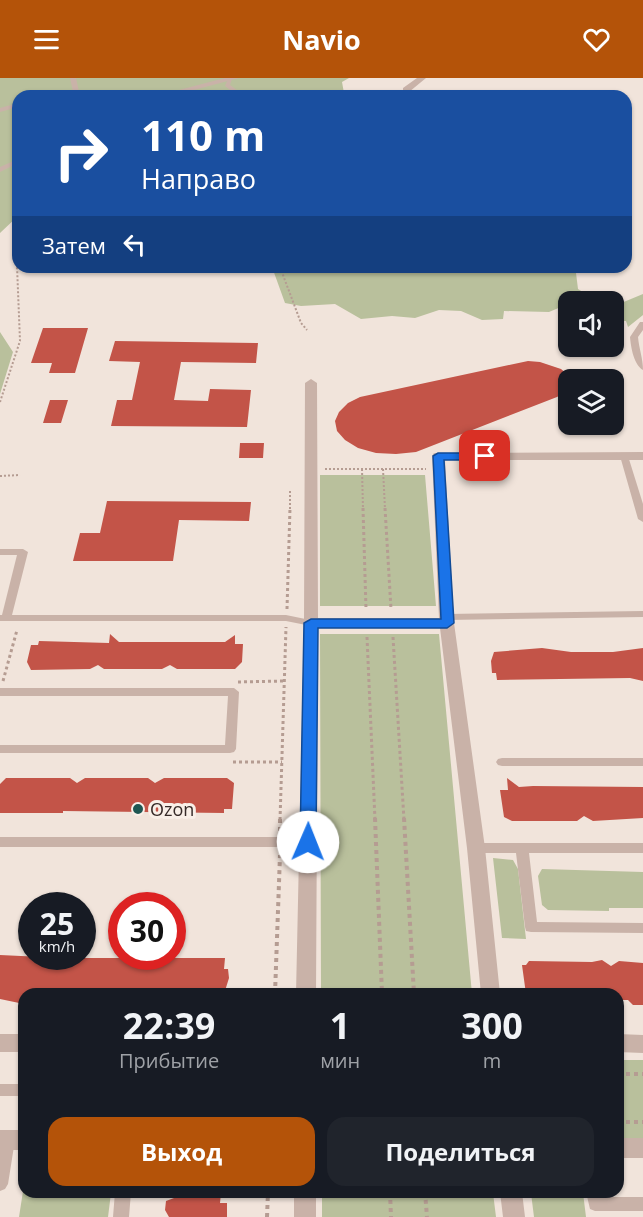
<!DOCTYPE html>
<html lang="ru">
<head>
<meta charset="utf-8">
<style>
	body { margin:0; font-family:"Open Sans",sans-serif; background:#20242c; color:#f1f3f6; height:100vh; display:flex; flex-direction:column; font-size:22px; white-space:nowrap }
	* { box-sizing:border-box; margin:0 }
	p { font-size:20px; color:#9ea1a6 }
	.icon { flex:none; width:33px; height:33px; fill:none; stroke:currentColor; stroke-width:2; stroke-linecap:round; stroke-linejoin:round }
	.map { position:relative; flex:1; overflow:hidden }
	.details { position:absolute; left:18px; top:910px; width:606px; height:210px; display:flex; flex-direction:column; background:#171b24; border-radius:18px; box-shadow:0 2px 4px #0004 }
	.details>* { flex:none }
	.banner { position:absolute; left:12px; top:12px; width:620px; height:183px; border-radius:18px; box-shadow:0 2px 4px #0004; background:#1a4fa0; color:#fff; overflow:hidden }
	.fabs { position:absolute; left:558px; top:213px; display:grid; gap:12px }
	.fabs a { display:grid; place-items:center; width:66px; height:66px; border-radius:12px; background:#171b24; box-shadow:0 2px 4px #0004; font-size:30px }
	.speed { position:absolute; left:18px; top:814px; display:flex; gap:12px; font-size:30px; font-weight:700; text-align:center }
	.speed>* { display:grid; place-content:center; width:78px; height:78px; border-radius:50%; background:#171b24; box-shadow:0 2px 4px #0004; line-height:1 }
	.speed small { font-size:15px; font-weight:400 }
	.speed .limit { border:9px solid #d22; background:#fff; color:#111 }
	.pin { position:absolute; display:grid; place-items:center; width:51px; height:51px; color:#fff; margin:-26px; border-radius:12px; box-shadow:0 3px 9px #0006 }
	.me { position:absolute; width:66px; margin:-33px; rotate:1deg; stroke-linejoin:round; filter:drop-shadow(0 0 4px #0008) }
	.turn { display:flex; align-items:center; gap:21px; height:126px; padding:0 30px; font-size:27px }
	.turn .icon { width:78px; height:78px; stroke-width:2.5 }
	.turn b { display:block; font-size:42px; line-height:51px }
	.then { display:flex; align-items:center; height:57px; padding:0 30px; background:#0003; gap:12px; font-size:22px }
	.eta { display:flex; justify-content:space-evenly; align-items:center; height:102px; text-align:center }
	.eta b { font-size:36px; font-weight:700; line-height:42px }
	.cta { display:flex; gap:12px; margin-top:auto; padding:12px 30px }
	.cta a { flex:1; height:69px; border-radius:18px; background:#b45309; color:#fff; font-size:24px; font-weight:700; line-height:69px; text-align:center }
	.cta a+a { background:#20242c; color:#f1f3f6 }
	header { display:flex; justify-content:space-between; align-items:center; height:78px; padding:0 30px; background:#b45309; color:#fff; font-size:27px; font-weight:700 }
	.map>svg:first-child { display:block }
</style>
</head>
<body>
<header><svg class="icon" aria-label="menu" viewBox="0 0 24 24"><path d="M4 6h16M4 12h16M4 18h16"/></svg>Navio<svg class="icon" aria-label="heart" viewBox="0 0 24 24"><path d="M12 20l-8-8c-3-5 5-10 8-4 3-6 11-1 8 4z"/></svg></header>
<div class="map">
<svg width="643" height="1139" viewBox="0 0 643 1139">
	<rect width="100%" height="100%" fill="#f1e4db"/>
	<path fill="#b9c09c" d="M0,0H349L342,4L344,15L350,18H18V138L0,155Z
		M272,189H572L576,195L578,211L589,218L568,224V226L549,234L504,233L503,241L482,242L461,233L439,232L415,240L392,238L361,241L335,226L301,228L285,225Z
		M643,216V237L628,249L626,243H614V228Z
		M0,254L13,274L0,316Z
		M320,397H425L436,528H320Z
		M320,556H439L472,916H321Z
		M493,780L513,782L518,791L526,861L502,860Z
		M542,791L643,794V830H609V833L548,832L542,827L538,798Z
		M618,982H643V1061H618Z
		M24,1107V1114L111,1115L108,1139H19Z
		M322,1114L493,1115L496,1139H322Z
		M531,1115H583L586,1139H534Z"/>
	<path fill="#c35448" d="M43,250H88L75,295H49L52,285H31Z
		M115,263L258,265L256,285L181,284L174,322L208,323L210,311L251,312L247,349L111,348L117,322H132L140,284L109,283Z
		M528,283L540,284L561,291L568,297V312L557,319L416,374L396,376L376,375L358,370L345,362L337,353L335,343L339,334L348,325L360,319Z
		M50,322H68L61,345H43Z
		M240,365H264L263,380H239Z
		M107,423L251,424L249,443L179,442L173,483H73L80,455H100Z
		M110,556L119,564H225L235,557V566H243L242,584L235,591H177L170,587L162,591H104L98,587L90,591L31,592L27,584L31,567H38L39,563L109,565Z
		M542,570L571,574H613L643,570V603L630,600L497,602L496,595H492L491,583L494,574Z
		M6,700H70L77,705L85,700H148L155,705L164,700H227L234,705L232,731H224V735L63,733V735H0V706Z
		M507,700L519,709L533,708L643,709V740L593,743L584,738L577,743H512L504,739L500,712H508Z
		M0,877L63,880H225L224,891H228L229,900L224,916H24V926L0,921Z
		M602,882L611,888L619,883L643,885V927H633L628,922H618V916H526L522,887H526L529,883L592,884Z
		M174,1115H221L220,1125H227V1139H169L165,1132L166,1123L174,1120Z"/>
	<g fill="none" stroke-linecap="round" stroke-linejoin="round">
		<path stroke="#b59c92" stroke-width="1.5" stroke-dasharray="1.5 1.5" stroke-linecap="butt" d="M17,189L16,164L18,159"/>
		<path stroke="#b59c92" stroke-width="2" stroke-dasharray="2 2" stroke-linecap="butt" d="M280,189L301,245L307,252
			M0,324L20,263L17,188
			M325,391H426
			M362,391L363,431
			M383,391L385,431
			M0,398L20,397
			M290,431V413"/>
		<path stroke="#b59c92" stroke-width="3" stroke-dasharray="3 3" stroke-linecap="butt" d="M363,430L366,531
			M385,430L391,531
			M287,531L290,430
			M367,559L375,742
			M393,559L404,742
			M3,603L17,552
			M238,604L284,603
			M233,684H282
			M280,742L286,549"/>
		<path stroke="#b59c92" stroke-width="4" stroke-dasharray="4 4" stroke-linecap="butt" d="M375,740L382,916
			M404,740L414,916
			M280,753V740
			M275,916L280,777
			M618,996H643
			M618,1044H643
			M390,1114L391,1139
			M425,1114L427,1139
			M267,1139L268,1114"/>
		<path fill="#c9b2a8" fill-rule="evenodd" d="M70,0H76L80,18H74Z
			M228,1H232L230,7L245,18H238L225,8Z
			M18,25V29L0,34V30Z
			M18,81V85L0,94V89Z
			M640,244H643V252L638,259C639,271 643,280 643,292C634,287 631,270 630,259Z
			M624,375L628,378L643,426V444L638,441L620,378Z
			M0,471H23L28,474L12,537H286L315,543L316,545L311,548L286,543H0V537H2L17,477H0Z
			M643,533V539L447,542L442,539L447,536Z
			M0,610H234L239,614L236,671L234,674L230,675H0V667H225L228,618H0Z
			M502,680H643V688H502L498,687L496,684L498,681Z
			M0,759H308L312,761L314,764L312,767L308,769H0Z
			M476,765H643V775H529L537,844L643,845V855L531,854L526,853L525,849L516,775H476L472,773L470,770L472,767Z
			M0,1006H24V1018H0Z
			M8,1055L13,1057L15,1062L8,1106L5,1111L0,1113V1066L3,1057Z
			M115,1114H131L129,1139H113Z
			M586,1114H601V1119H643V1133H595L590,1131Z"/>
		<path fill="#c9b2a8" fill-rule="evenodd" d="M225,0H239L179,16L132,18L136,16L179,12Z
			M417,0H426L409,14H403V10Z
			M311,301L317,305L318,540H439L432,378L434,375L643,374V382H445L454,545L485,770L500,916H481L467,770L440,550H318L316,916H296L304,545L305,305Z
			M0,956H24V974H0Z
			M618,956L643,957V975L618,974Z
			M0,1052H24V1072H0Z
			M618,1060H643V1080H618Z
			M294,1114H316V1139H294Z
			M500,1114H522L525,1139H503Z"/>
	</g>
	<path fill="#1a73e8" stroke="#114b97" stroke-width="1.5" d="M438,375H485L491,378L485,382H444L454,545L447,550H318L316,764L313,768H302L300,764L304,545L311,541H441L433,378Z"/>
	<circle fill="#1e5652" stroke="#f9efe8" stroke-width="2" cx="138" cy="731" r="6"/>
	<g text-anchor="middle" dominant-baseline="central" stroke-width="6" stroke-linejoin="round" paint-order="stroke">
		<g font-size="18" fill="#362a28" stroke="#f9efe8" text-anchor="start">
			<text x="150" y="731">Ozon</text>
		</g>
	</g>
</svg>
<div class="fabs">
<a><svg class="icon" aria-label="sound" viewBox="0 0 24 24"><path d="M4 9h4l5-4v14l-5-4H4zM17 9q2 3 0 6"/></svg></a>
<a><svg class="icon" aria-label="layers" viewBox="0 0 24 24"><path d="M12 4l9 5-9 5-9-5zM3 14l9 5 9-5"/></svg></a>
</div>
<div class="speed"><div>25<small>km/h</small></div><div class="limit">30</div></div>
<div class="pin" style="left:485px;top:378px;background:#d93025"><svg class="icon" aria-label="arrive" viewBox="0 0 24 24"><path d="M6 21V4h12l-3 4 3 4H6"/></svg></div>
<svg class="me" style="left:308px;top:764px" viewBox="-20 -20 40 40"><circle r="19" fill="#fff"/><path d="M0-13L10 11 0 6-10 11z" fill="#1a73e8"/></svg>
<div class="banner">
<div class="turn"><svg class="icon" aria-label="right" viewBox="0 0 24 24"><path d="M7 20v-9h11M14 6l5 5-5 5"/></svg><div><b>110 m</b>Направо</div></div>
<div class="then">Затем<svg class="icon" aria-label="left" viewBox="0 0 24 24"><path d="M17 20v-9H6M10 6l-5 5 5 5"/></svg></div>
</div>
<section class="details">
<div class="eta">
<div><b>22:39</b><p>Прибытие</p></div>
<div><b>1</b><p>мин</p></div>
<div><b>300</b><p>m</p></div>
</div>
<div class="cta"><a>Выход</a><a>Поделиться</a></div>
</section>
</div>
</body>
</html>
